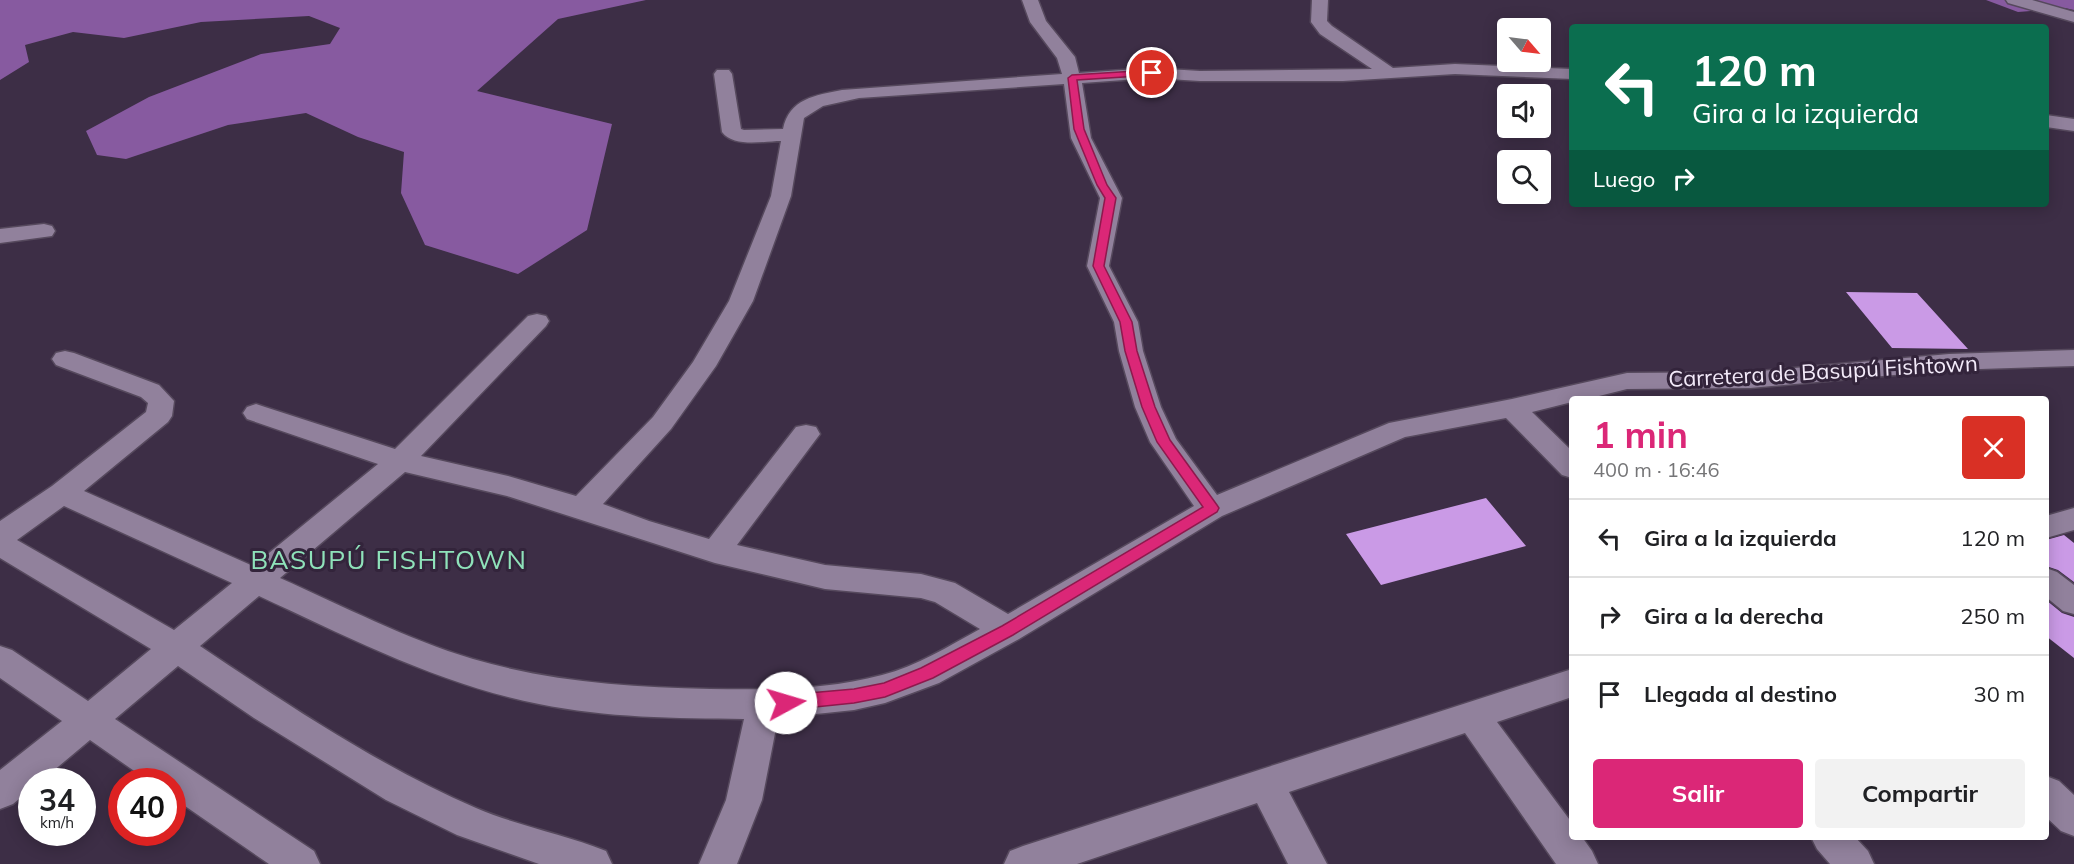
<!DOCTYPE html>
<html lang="es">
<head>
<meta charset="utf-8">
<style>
	body { margin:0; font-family:Mulish,sans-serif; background:#f2f2f2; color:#202124; height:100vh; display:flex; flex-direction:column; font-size:22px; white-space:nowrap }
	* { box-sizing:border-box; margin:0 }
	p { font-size:20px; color:#757577 }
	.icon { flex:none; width:33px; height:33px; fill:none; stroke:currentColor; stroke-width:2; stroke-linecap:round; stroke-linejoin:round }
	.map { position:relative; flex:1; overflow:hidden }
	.side { position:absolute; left:1569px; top:396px; width:480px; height:444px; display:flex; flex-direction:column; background:#fff; border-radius:6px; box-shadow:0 3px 15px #0003 }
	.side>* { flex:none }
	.guide { position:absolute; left:1569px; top:24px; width:480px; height:183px; border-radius:6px; box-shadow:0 3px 15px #0003; background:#0b6e4f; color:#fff; overflow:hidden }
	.needle { width:39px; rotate:118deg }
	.controls { position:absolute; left:1497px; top:18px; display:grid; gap:12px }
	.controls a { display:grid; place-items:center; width:54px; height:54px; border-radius:6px; background:#fff; box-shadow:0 3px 15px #0003; font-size:30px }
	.speed { position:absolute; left:18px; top:768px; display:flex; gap:12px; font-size:30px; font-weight:700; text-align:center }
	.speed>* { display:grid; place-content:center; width:78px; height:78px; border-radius:50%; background:#fff; box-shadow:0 3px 15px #0003; line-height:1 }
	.speed small { font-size:15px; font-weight:400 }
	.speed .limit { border:9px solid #d22; background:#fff; color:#111 }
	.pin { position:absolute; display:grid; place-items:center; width:51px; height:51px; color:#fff; margin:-26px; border:3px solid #fff; border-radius:50%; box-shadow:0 2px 6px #0007 }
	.me { position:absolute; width:66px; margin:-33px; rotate:84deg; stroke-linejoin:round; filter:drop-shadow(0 0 4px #0008) }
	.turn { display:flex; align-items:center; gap:21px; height:126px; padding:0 24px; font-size:27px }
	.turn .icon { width:78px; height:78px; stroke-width:2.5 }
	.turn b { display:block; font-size:42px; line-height:51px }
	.then { display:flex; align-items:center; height:57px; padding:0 24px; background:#0003; gap:12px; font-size:22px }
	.round { display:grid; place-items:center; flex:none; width:63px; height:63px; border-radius:6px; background:#f2f2f2 }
	.head { display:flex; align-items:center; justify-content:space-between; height:102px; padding:0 24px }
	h1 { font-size:36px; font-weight:700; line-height:45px; color:#db2777 }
	.action { display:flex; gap:12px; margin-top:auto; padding:12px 24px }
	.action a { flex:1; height:69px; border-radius:6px; background:#db2777; color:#fff; font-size:24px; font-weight:700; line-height:69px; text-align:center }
	.action a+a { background:#f2f2f2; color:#202124 }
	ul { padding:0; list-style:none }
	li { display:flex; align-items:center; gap:18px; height:78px; padding:0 24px; border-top:2px solid #e0e0e0 }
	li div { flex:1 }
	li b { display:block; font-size:22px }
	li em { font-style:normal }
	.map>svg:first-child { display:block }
</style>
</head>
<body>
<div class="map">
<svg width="2074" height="864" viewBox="0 0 2074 864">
	<rect width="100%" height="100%" fill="#3d2e46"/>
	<path fill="#875aa0" d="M0,0H646L558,19L477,91L612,124L587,230L518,274L425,245L401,193L404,152L358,137L306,113L228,125L126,159L97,155L86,131L149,97L261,54L330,44L340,28L309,16L201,22L124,38L73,32L25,45L29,62L0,80Z
		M1986,0H2074V10L2065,8L2018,12Z"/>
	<path fill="#ca9ae6" d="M1846,292L1917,293L1968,349L1892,348Z
		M1486,498L1526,546L1381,585L1346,534Z
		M2064,535L2074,543V582L2058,570L2046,566V540Z
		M2046,600L2062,613L2074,617V658L2046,636Z"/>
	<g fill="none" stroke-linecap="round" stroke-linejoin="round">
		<defs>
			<path id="minor" d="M1022,0H1038L1046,21L1075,57L1079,73L1152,68L1200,71L1372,69L1320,34L1311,22L1312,0H1328L1327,21L1332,26L1393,68L1455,64L1572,69V79L1455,74L1343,81H1200L1152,78L1082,83L1091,138L1122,198L1109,266L1138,322L1143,351L1161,407L1176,439L1217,495L1389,423L1512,399L1627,373L1750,372L1949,354L2074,350V366L1949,370L1750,388L1627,389L1587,399H1572V402L1532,412L1572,451V478L1562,475L1506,418L1405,437L1222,516L1019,639L939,683L885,703L854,710L778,718L762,800L737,864H699L726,800L744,719C675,718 607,718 539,704C441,685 350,638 259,596L200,646C288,705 379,766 476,808C518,826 564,834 606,851L612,864H539L457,835L386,800L254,718L178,666L115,719L314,851L320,864H269L172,797V782H150L90,740L40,782H32V788L13,804L0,809V770L62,721L0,678V646L12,650L88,701L151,649L0,558V521L52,486L146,412L148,403L141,397L56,365L52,359L56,353L65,351L74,353L159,385L174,401L172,416L168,422L84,491L253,566L378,464L247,419L243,413L247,407L256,404L265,407L395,449L528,316L537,314L546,316L549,321L546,326L421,456L508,476L576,496L653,417L693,362L729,301L771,196L781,141C764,141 734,148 722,132L714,74L717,70H729L732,74L741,129L744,130L783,129C789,99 815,95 842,90L1062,74L1057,58L1030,22ZM1064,84L1071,138L1100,198L1087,266L1114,322L1119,351L1135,407L1150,442L1194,506L1008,614L955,583L921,574L825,565L737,545L820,434L816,427L806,425L796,427L709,539L649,521L603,504L671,429L716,366L753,301L791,196L804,118L823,106L859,98ZM405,472L507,496L715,563L825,589L921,598L935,602L980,629C949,646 917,666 882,675C827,690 767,690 710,689C629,687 551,682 473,659C406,639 343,606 280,578ZM64,506L232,583L174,630L17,540Z
				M2006,0H2032L2074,12V22L2008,3Z
				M2046,115L2074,119V131L2046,127Z
				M44,224L52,226L55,231L52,236L0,243V229Z
				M2074,508V530L2046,538V516Z
				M2046,568L2057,572L2074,585V614L2063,611L2046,597Z
				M1572,669V697L1497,722L1572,823V837H1582L1592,851L1598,864H1556L1465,733L1289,792L1327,864H1288L1257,803L1077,864H1004L1010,851L1023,846Z
				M2046,776L2059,781L2074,795V836L2061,831L2046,817Z
				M1811,837H1855L1868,851L1874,864H1830L1817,849Z"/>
		</defs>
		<use href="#minor" stroke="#56495d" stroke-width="3"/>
		<use href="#minor" fill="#91819c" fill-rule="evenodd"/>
	</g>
	<path fill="#db2777" stroke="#8e194d" stroke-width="1.5" d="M1152,70L1156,73L1155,75L1077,80L1084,129L1107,185L1116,198L1104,266L1132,322L1137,351L1155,407L1170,440L1217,505L1219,508L1217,512L1013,635L933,678L885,697L854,703L786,710L780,708L778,703L780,698L786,695L854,689L884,683L921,668L1002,626L1203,507L1157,442L1142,407L1125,351L1120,322L1093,266L1105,198L1097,185L1074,129L1068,78L1072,75Z"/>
	<g text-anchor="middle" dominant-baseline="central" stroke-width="6" stroke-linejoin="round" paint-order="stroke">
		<g font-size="22" fill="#f3eaf9" stroke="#33243b">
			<text transform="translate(1823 371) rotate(-3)">Carretera de Basupú Fishtown</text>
		</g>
		<g font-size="26" letter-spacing="1.5" fill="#8fe2ba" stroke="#33243b">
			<text x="389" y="559">BASUPÚ FISHTOWN</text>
		</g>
	</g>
</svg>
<div class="controls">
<a><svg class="needle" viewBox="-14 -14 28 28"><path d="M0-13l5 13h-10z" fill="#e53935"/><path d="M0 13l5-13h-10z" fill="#757577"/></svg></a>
<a><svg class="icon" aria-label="sound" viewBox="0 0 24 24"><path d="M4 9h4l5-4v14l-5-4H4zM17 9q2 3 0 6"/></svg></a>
<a><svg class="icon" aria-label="search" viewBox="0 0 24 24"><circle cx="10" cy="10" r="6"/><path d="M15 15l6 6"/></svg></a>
</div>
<div class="speed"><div>34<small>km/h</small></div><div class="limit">40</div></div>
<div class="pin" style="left:1152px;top:73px;background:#d93025"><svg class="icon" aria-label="arrive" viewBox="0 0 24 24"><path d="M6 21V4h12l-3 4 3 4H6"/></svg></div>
<svg class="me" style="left:786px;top:703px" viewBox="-20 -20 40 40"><circle r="19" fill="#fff"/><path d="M0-13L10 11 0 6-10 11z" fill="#db2777"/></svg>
<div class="guide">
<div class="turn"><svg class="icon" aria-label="left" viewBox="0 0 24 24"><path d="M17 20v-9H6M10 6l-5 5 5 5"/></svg><div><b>120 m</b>Gira a la izquierda</div></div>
<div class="then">Luego<svg class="icon" aria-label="right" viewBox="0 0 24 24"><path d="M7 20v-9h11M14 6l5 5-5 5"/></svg></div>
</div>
<section class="side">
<div class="head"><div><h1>1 min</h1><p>400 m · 16:46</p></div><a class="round" style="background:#d93025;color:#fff"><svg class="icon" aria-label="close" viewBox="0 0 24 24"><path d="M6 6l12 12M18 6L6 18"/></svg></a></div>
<ul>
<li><svg class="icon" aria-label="left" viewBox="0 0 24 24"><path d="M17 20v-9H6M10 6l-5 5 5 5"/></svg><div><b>Gira a la izquierda</b></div><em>120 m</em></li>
<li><svg class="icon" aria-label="right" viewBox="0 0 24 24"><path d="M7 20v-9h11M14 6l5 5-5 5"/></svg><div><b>Gira a la derecha</b></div><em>250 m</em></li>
<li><svg class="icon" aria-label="arrive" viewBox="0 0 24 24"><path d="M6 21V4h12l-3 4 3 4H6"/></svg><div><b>Llegada al destino</b></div><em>30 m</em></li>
</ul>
<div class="action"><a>Salir</a><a>Compartir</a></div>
</section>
</div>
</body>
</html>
